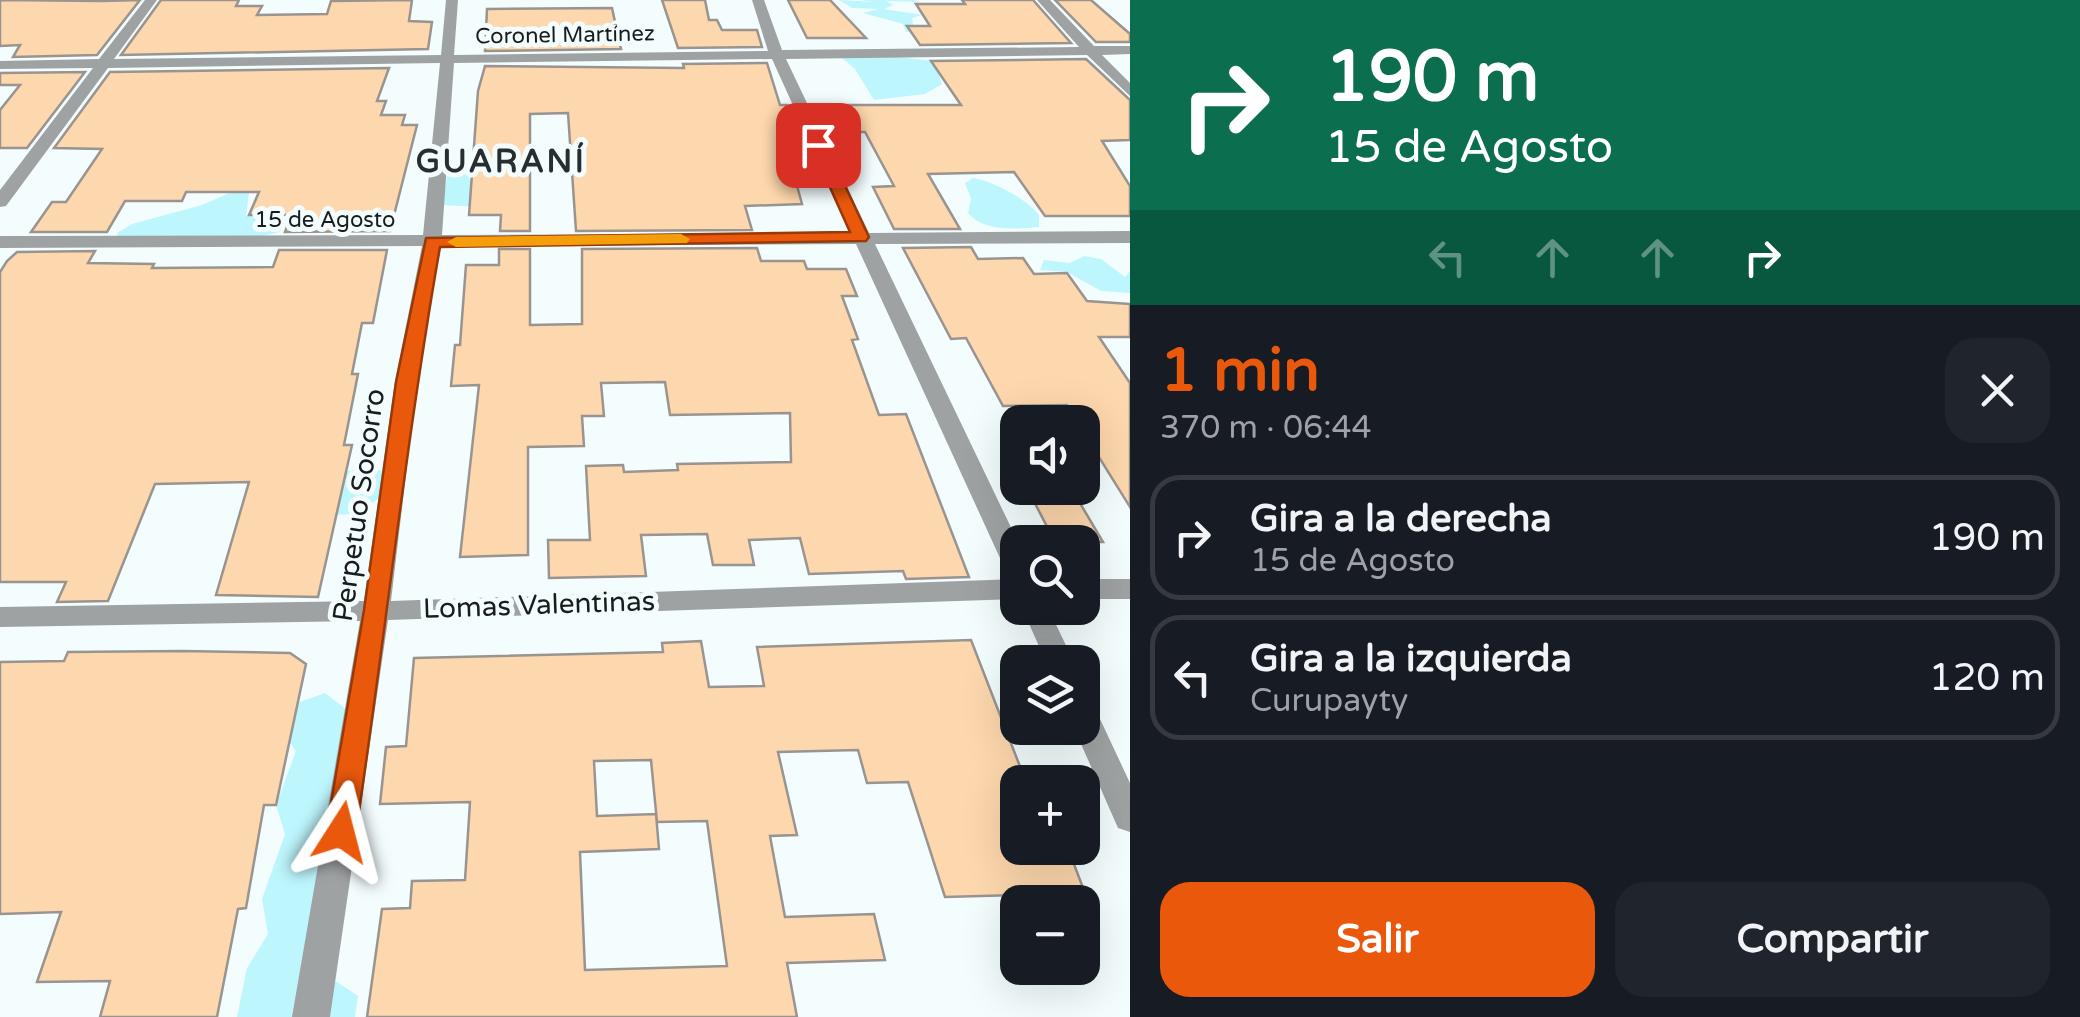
<!DOCTYPE html>
<html lang="es">
<head>
<meta charset="utf-8">
<style>
	body { margin:0; font-family:"Varela Round",sans-serif; background:#20242c; color:#f1f3f6; height:100vh; display:flex; flex-direction:column; font-size:38px; white-space:nowrap }
	* { box-sizing:border-box; margin:0 }
	p { font-size:32px; color:#9ea1a6 }
	.icon { flex:none; width:55px; height:55px; fill:none; stroke:currentColor; stroke-width:2; stroke-linecap:round; stroke-linejoin:round }
	.map { position:relative; flex:1; overflow:hidden }
	.sheet { display:flex; flex-direction:column; background:#171b24; width:950px }
	.sheet>* { flex:none }
	.hud { background:#0b6e4f; color:#fff; overflow:hidden }
	.fabs { position:absolute; left:1000px; top:405px; display:grid; gap:20px }
	.fabs a { display:grid; place-items:center; width:100px; height:100px; border-radius:20px; background:#171b24; box-shadow:0 10px 40px #0002; font-size:50px }
	.pin { position:absolute; display:grid; place-items:center; width:85px; height:85px; color:#fff; margin:-42px; border-radius:20px; box-shadow:0 5px 15px #0006 }
	.me { position:absolute; width:110px; margin:-55px; rotate:9deg; stroke-linejoin:round; filter:drop-shadow(0 0 8px #0008) }
	.turn { display:flex; align-items:center; gap:35px; height:210px; padding:0 30px; font-size:45px }
	.turn .icon { width:130px; height:130px; stroke-width:2.5 }
	.turn b { display:block; font-size:70px; line-height:85px }
	.lanes { display:flex; align-items:center; height:95px; padding:0 30px; background:#0003; justify-content:center; gap:50px; direction:ltr }
	.lanes .off { opacity:.35 }
	.round { display:grid; place-items:center; flex:none; width:105px; height:105px; border-radius:30px; background:#20242c }
	.headline { display:flex; align-items:center; justify-content:space-between; height:170px; padding:0 30px }
	h1 { font-size:60px; font-weight:700; line-height:75px; color:#ea580c }
	.button { display:flex; gap:20px; margin-top:auto; padding:20px 30px }
	.button a { flex:1; height:115px; border-radius:30px; background:#ea580c; color:#fff; font-size:40px; font-weight:700; line-height:115px; text-align:center }
	.button a+a { background:#20242c; color:#f1f3f6 }
	ul { padding:0; list-style:none }
	li { display:flex; align-items:center; gap:30px; height:125px; margin:0 20px 15px; padding:0 10px; border:5px solid #363941; border-radius:30px }
	li div { flex:1 }
	li b { display:block; font-size:38px }
	li em { font-style:normal }
	main { display:flex; flex:1; min-height:0 }
	.map>svg:first-child { display:block }
</style>
</head>
<body>
<main>
<div class="map">
<svg width="1130" height="1017" viewBox="0 0 1130 1017">
	<rect width="100%" height="100%" fill="#f4fdfe"/>
	<path fill="#bdf6fd" d="M839,0L876,2L859,0H914L920,2L886,1L893,5L884,9L922,15L912,18L914,32H906L903,24L863,13L879,9L852,8Z
		M890,56L934,61L942,84L925,94L874,100L855,69L841,57Z
		M479,156L486,167L467,173L481,207L442,205L448,171Z
		M973,178C993,181 1027,199 1039,215V227C1017,229 984,232 968,213L971,199L965,183Z
		M257,181L249,193L246,216L285,217L280,232L262,236L118,238L117,233L132,224L202,205Z
		M1084,256L1101,259L1125,277L1130,271V293L1101,291L1067,272L1040,270L1044,260L1070,263Z
		M368,468L380,470L388,477L383,495L352,518L355,514L331,515L328,474Z
		M325,693L347,710L328,976L358,996L355,1017H237L247,968L268,934L262,899L285,834L276,805L296,751L279,728L294,704Z"/>
	<path fill="#fdd7ad" stroke="#99948f" stroke-width="2.5" fill-rule="evenodd" d="M0,0L103,1L140,0L97,55L13,57L20,45L0,46Z
		M161,0H239L236,6H262L257,15L327,14L331,1L412,0L409,21L432,22L428,49L121,55Z
		M662,0H705L709,20H717L722,30H757L762,47L678,48Z
		M788,0H830L866,38H807Z
		M962,0H1033L1071,43L920,45L907,26H930L916,4H965Z
		M1055,0H1091L1130,34V42H1096Z
		M612,8L621,49L485,51L487,9Z
		M1086,59L1130,100V140L1102,141L1130,186V216H1045L1014,172L928,174L960,229H894L873,187L894,186L865,132H849L836,105H961L931,61Z
		M767,63L780,105H787L804,156H798L803,171H793L802,204L745,206L752,230L576,231L568,113L530,114V231H500L501,215H469L478,91L485,66L684,68L683,64Z
		M389,68L377,101H386L381,115H405L402,125H417L390,231L285,232L291,215H249L259,192H186L182,201H125L107,232H31L52,202H66L102,149L54,148L110,72Z
		M85,72L27,148H0V110L20,85H0V73Z
		M971,247L978,259L1023,258L1034,274L1067,273L1087,301L1130,304V337H1099L1130,383V507L1082,430V422H1078L1067,405L1003,406L966,338L951,339L903,248Z
		M757,248L761,261H804L807,269H846L857,296H842L858,339L852,340L879,415L906,414L969,577L906,579L903,571L809,574L800,538L749,540L754,565H713L707,534L641,535L646,576L549,578L548,540H590L586,466L623,465L624,472L678,470L677,464L791,462L790,413L670,415L665,382L601,383L604,416H582L584,446L528,447V555L460,557L479,385L451,386L455,345H460L466,265H499V249H530V325L582,324V249Z
		M279,250H387L373,323H362L352,374H358L344,445H352L318,597L216,595L249,482L155,484L108,601L57,602L66,582H0V272L7,261L17,252L95,251L88,263L154,264L152,268L273,267Z
		M1027,488H1071L1103,542H1055Z
		M971,640L1026,782H1018V861L1072,859L1085,893L945,897L908,782L867,783L858,750L778,752L797,835L770,836L785,917L874,914L885,960L787,963L797,1017H367L382,909L410,908L412,881L465,880L470,802L380,804L386,747L406,746L414,658L663,652L662,643L701,641L709,687L764,686L757,647ZM651,760L657,822L707,821L727,966L585,970L580,852L659,849L656,814L597,816L594,761Z
		M182,651L290,653L306,664L276,805H264L246,908L238,909L217,1017H100L110,981L37,982L61,912L0,914V662L64,661L68,652Z"/>
	<g fill="none" stroke-linecap="round" stroke-linejoin="round">
		<path fill="#9fa2a3" fill-rule="evenodd" d="M145,0H157L114,59L441,55L446,0H458L454,55L768,51L752,0H764L782,50L1079,47L1037,0H1050L1094,46H1130V54L1102,55L1130,83V96L1087,55L786,59L869,233L1130,231V243L875,244L1018,542V578L1009,576L1005,569L856,244L441,246L417,381L391,601L1018,579V599L388,620L330,1017H292L360,621L0,627V607L364,601L395,381L422,246L0,248V236L423,235L440,63L108,68L6,206L0,207V190L93,68L0,69V61L99,59ZM772,59L851,233L442,235L454,63Z
			M1082,579H1130V599H1082Z
			M1022,608H1048L1074,662H1046Z
			M1082,700L1093,704L1130,783V832L1118,828L1074,728H1082Z"/>
	</g>
	<path fill="#ea580c" stroke="#983908" stroke-width="2.5" d="M818,141L826,145L869,237L866,241L440,247C406,441 385,637 356,832L351,841L341,845L330,841L326,832L364,610L396,382L426,238L850,232L811,145Z"/>
	<path fill="#f59e0b" d="M681,234L690,239L687,243L456,247L447,242L456,237Z"/>
	<g text-anchor="middle" dominant-baseline="central" stroke-width="10" stroke-linejoin="round" paint-order="stroke">
		<g font-size="22" fill="#191c1c" stroke="#f4fdfe">
			<text transform="translate(565 35) rotate(-1)">Coronel Martínez</text>
			<text x="325" y="220">15 de Agosto</text>
		</g>
		<g font-size="28" fill="#191c1c" stroke="#f4fdfe">
			<text transform="translate(359 505) rotate(-82)">Perpetuo Socorro</text>
			<text transform="translate(539 605) rotate(-2)">Lomas Valentinas</text>
		</g>
		<g font-size="32" font-weight="bold" letter-spacing="2.5" fill="#282e2f" stroke="#f4fdfe">
			<text x="501" y="162">GUARANÍ</text>
		</g>
	</g>
</svg>
<div class="fabs">
<a><svg class="icon" aria-label="sound" viewBox="0 0 24 24"><path d="M4 9h4l5-4v14l-5-4H4zM17 9q2 3 0 6"/></svg></a>
<a><svg class="icon" aria-label="search" viewBox="0 0 24 24"><circle cx="10" cy="10" r="6"/><path d="M15 15l6 6"/></svg></a>
<a><svg class="icon" aria-label="layers" viewBox="0 0 24 24"><path d="M12 4l9 5-9 5-9-5zM3 14l9 5 9-5"/></svg></a>
<a>+</a>
<a>−</a>
</div>
<div class="pin" style="left:818px;top:145px;background:#d93025"><svg class="icon" aria-label="arrive" viewBox="0 0 24 24"><path d="M6 21V4h12l-3 4 3 4H6"/></svg></div>
<svg class="me" style="left:341px;top:832px" viewBox="-20 -20 40 40"><path d="M0-17L14 15 0 8-14 15z" fill="#ea580c" stroke="#fff" stroke-width="4"/></svg>
</div>
<section class="sheet">
<div class="hud">
<div class="turn"><svg class="icon" aria-label="right" viewBox="0 0 24 24"><path d="M7 20v-9h11M14 6l5 5-5 5"/></svg><div><b>190 m</b>15 de Agosto</div></div>
<div class="lanes"><svg class="icon off" aria-label="left" viewBox="0 0 24 24"><path d="M17 20v-9H6M10 6l-5 5 5 5"/></svg><svg class="icon off" aria-label="ahead" viewBox="0 0 24 24"><path d="M12 20V5M6 11l6-6 6 6"/></svg><svg class="icon off" aria-label="ahead" viewBox="0 0 24 24"><path d="M12 20V5M6 11l6-6 6 6"/></svg><svg class="icon" aria-label="right" viewBox="0 0 24 24"><path d="M7 20v-9h11M14 6l5 5-5 5"/></svg></div>
</div>
<div class="headline"><div><h1>1 min</h1><p>370 m · 06:44</p></div><a class="round"><svg class="icon" aria-label="close" viewBox="0 0 24 24"><path d="M6 6l12 12M18 6L6 18"/></svg></a></div>
<ul>
<li><svg class="icon" aria-label="right" viewBox="0 0 24 24"><path d="M7 20v-9h11M14 6l5 5-5 5"/></svg><div><b>Gira a la derecha</b><p>15 de Agosto</p></div><em>190 m</em></li>
<li><svg class="icon" aria-label="left" viewBox="0 0 24 24"><path d="M17 20v-9H6M10 6l-5 5 5 5"/></svg><div><b>Gira a la izquierda</b><p>Curupayty</p></div><em>120 m</em></li>
</ul>
<div class="button"><a>Salir</a><a>Compartir</a></div>
</section>
</main>
</body>
</html>
